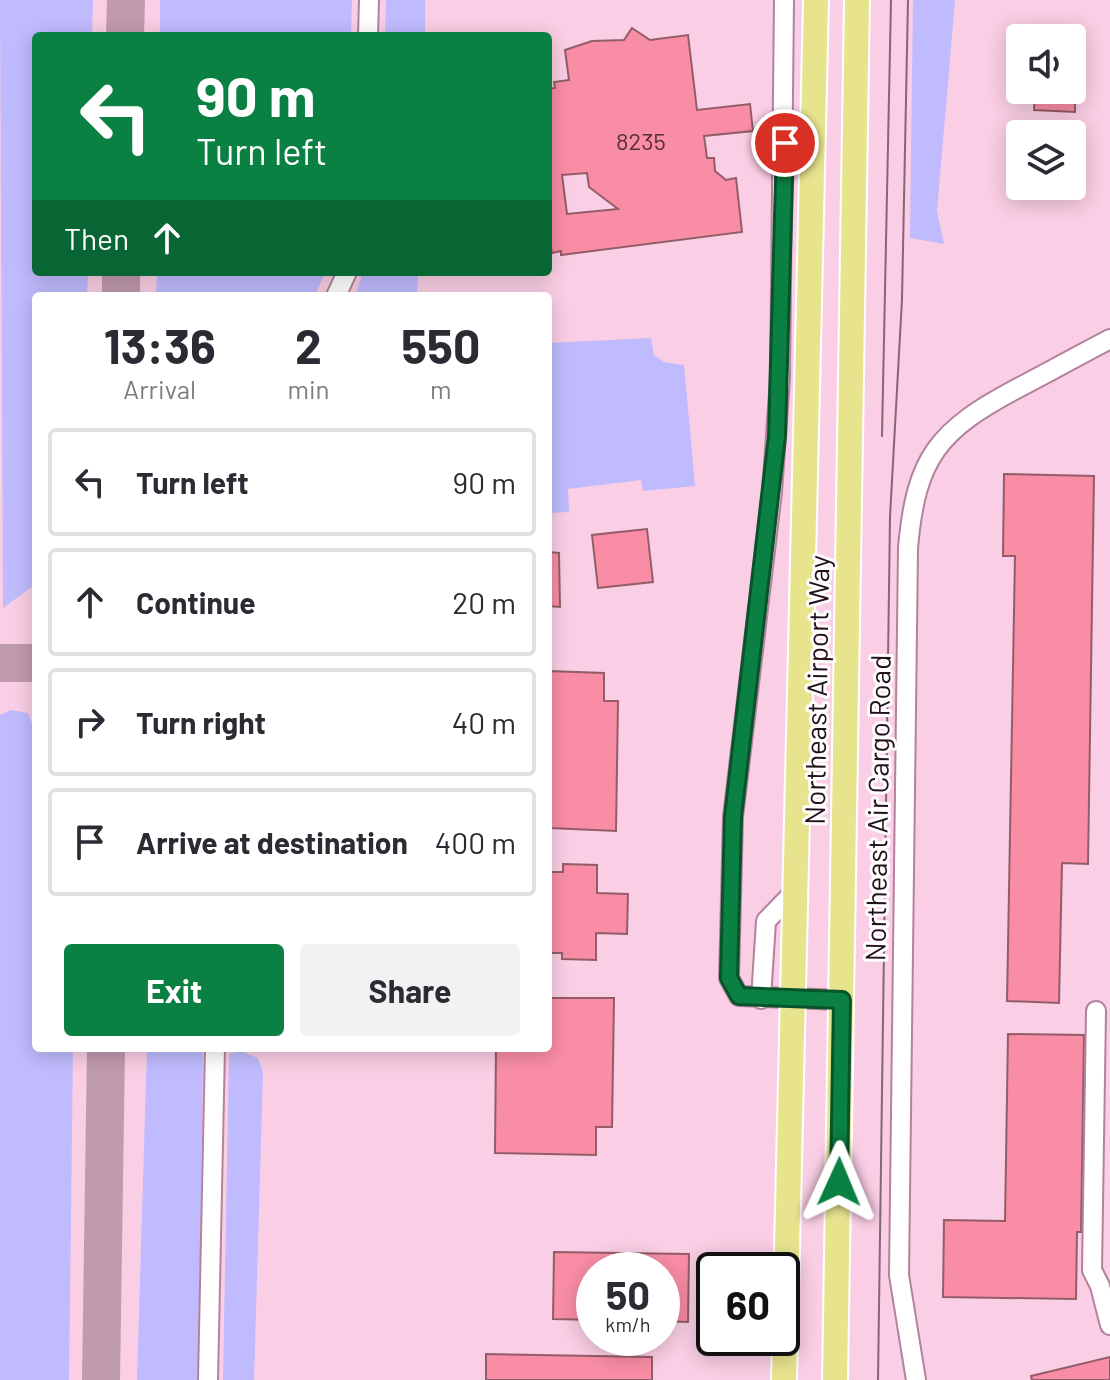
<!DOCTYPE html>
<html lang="en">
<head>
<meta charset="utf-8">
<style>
	body { margin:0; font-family:Barlow,sans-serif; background:#f2f2f3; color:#2b2b33; height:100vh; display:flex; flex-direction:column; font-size:30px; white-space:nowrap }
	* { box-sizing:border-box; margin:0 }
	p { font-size:26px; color:#7c7c81 }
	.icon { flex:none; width:44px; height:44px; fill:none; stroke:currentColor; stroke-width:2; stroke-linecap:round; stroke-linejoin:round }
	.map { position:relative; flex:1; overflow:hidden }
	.drawer { position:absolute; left:32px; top:292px; width:520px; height:760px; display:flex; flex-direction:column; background:#fff; border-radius:8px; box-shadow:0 4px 20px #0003 }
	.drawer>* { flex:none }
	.banner { position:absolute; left:32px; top:32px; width:520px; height:244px; border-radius:8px; box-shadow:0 4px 20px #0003; background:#0b8043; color:#fff; overflow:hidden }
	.buttons { position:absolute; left:1006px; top:24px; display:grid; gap:16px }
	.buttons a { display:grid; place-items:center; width:80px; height:80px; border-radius:8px; background:#fff; box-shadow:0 4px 20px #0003; font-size:40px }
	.speed { position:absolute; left:576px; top:1252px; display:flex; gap:16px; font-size:40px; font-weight:700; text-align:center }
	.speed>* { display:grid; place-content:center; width:104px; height:104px; border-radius:50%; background:#fff; box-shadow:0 4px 20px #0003; line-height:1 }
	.speed small { font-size:20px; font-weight:400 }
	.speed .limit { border:4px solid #111; border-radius:12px; background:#fff; color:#111 }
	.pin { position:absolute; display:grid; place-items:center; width:68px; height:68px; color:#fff; margin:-34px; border:4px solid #fff; border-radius:50%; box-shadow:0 2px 8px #0007 }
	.me { position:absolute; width:88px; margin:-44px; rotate:1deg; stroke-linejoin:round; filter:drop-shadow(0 0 6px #0008) }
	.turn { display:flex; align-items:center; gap:28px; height:168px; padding:0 32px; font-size:36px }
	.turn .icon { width:104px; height:104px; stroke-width:2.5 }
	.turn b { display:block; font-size:56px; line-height:68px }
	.then { display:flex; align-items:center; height:76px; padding:0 32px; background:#0003; gap:16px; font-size:30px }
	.eta { display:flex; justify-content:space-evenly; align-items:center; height:136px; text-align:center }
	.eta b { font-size:48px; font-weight:700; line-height:56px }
	.button { display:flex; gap:16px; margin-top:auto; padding:16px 32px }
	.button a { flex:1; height:92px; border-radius:8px; background:#0b8043; color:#fff; font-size:32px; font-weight:700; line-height:92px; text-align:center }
	.button a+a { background:#f2f2f3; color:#2b2b33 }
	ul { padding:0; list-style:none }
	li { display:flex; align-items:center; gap:24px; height:108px; margin:0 16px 12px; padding:0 16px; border:4px solid #e1e1e2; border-radius:8px }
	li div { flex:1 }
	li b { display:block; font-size:30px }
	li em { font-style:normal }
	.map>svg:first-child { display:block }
</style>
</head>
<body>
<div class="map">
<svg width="1110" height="1380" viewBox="0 0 1110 1380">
	<rect width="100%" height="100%" fill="#facee4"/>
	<path fill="#bfbbfe" d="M0,0H93L92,36H36V272H88L87,296H36V584L3,608Z
		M160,0H352L351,36H160Z
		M386,0H425V36H385Z
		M913,0H955L937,211L944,244L910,238Z
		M157,272H325L315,296H156Z
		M363,272H418L417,296H355Z
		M651,338L654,355L664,362L684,365L695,486L643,491L641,480L568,489L569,512L548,513V343Z
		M11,710L28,713L33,726L36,1048H73L69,1380H0V715Z
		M147,1048H203L199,1380H137Z
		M241,1051L258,1058L263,1072L254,1380H223L229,1054Z"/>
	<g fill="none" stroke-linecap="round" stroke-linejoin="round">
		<path stroke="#c09aad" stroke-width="38" d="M125,36L126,0
			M121,296V272
			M0,663H36
			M101,1380L106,1048"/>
	</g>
	<path fill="#f98da5" stroke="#925d68" stroke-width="2" fill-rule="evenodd" d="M632,28L650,40L688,35L697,110L750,104L753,131L704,136L707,158H714L715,171L726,180L736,178L742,232L561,255V251L552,253L551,248H548V89L555,88L554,82L569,80L565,50L592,41L624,40ZM587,173L589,187L618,209L567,214L562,175Z
		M1035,91L1075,93V112L1034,110Z
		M1004,474L1094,476L1088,864L1062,863L1059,1003L1007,1001L1015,556H1003Z
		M647,529L653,582L598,588L592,535Z
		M548,552L559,553L560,607L548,606Z
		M548,671L604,673V701H618L616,831L550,828Z
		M563,864L597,865V893L628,894L627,934L596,933V960L562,959V953H548V872H563Z
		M548,998H614L612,1127H596V1155L495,1153L496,1048H548Z
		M1008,1034L1084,1035L1081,1232H1077L1076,1299L943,1297L944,1220L1005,1221Z
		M554,1252L689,1254L688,1322L662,1321V1270H594V1320L553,1319Z
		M486,1354L652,1357V1380H486Z
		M1110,1357V1380H1032L1031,1376Z"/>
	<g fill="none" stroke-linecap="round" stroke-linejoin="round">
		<defs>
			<path id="minor" d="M784,0L780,378L772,492L733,817L729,978L739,996L842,1000
				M368,36L369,0
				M336,296L347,272
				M761,999L766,921L797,889
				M1096,1011L1092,1270L1100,1286L1110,1325
				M208,1380L215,1048
				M916,1380L899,1275L908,548C916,456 939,430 1018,388C1049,372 1079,355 1110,339"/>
			<path id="major" d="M784,1380L816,0
				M835,1380L857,0"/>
		</defs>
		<use href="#minor" stroke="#b4829c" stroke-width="22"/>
		<use href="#major" stroke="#fff" stroke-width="28"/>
		<use href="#minor" stroke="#fff" stroke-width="18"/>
		<use href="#major" stroke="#e8e48e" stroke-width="24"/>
		<path stroke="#856676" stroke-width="2" d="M882,436L891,0
			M878,1380L890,517L902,299L908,0"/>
	</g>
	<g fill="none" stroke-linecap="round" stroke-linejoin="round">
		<defs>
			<path id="route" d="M785,143L777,436L733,817L729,978L739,996L842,1000L839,1182"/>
		</defs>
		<use href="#route" stroke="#07532c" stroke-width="20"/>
		<use href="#route" stroke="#0b8043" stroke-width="14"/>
	</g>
	<g text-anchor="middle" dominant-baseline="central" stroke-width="6" stroke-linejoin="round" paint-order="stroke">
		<g font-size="24" fill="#582f3d">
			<text x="641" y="140">8235</text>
		</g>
		<g font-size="28" fill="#23101a" stroke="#fdfdfd">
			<text transform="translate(816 690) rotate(-89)">Northeast Airport Way</text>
			<text transform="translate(877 808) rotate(-89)">Northeast Air Cargo Road</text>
		</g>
	</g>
</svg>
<div class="buttons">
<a><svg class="icon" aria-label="sound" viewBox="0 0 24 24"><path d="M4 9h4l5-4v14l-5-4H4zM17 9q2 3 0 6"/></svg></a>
<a><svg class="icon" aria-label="layers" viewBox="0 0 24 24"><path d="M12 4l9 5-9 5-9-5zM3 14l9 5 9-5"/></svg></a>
</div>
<div class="speed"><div>50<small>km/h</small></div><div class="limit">60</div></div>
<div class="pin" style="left:785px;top:143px;background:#d93025"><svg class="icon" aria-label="arrive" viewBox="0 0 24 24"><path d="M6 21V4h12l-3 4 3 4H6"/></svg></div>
<svg class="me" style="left:839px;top:1182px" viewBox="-20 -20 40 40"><path d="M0-17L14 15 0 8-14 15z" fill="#0b8043" stroke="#fff" stroke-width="4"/></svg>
<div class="banner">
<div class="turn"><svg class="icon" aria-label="left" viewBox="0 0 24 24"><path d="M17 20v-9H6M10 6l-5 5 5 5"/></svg><div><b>90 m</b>Turn left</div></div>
<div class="then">Then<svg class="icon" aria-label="ahead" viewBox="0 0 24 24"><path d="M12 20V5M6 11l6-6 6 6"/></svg></div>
</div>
<section class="drawer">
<div class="eta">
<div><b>13:36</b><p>Arrival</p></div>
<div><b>2</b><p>min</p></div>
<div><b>550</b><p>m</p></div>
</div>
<ul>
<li><svg class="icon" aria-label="left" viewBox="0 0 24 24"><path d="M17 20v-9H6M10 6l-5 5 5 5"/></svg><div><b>Turn left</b></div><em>90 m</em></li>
<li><svg class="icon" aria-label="ahead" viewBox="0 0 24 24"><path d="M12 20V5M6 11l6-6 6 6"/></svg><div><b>Continue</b></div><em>20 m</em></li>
<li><svg class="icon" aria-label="right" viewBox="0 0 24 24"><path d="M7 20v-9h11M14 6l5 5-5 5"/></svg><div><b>Turn right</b></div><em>40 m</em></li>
<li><svg class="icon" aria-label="arrive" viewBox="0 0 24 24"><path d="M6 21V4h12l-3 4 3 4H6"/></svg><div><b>Arrive at destination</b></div><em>400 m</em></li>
</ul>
<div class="button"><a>Exit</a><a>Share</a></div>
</section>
</div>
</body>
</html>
